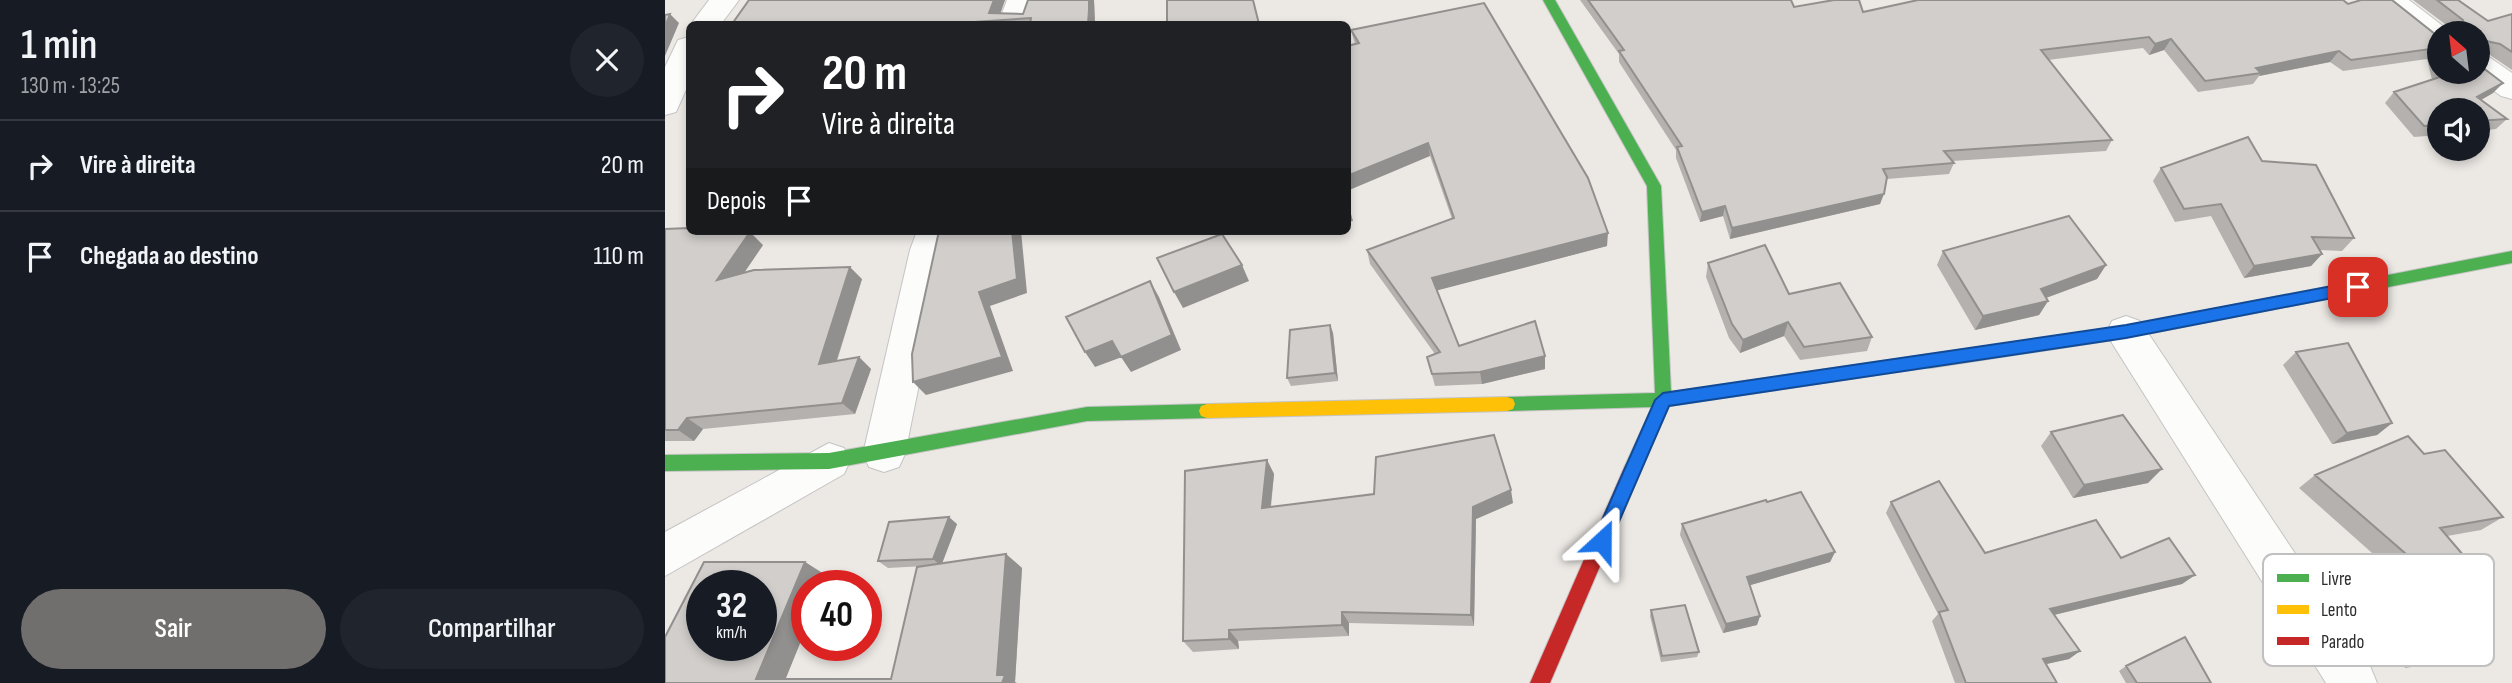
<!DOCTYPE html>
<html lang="pt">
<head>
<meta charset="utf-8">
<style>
	body { margin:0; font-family:"Sofia Sans Condensed",sans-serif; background:#20242c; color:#f1f3f6; height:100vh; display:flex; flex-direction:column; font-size:26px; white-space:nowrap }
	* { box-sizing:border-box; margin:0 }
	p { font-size:23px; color:#9ea1a6 }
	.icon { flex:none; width:38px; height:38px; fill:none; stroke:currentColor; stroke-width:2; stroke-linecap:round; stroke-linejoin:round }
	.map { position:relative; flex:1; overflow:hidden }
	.details { display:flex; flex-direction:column; background:#171b24; width:665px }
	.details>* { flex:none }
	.banner { position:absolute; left:21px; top:21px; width:665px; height:214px; border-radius:10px; box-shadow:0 4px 10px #0003; background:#202124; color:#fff; overflow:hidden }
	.needle { width:46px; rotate:332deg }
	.tools { position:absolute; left:1762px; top:21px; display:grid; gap:14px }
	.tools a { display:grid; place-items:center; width:63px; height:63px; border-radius:50%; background:#171b24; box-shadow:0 4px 10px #0003; font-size:35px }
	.speed { position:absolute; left:21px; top:570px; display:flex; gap:14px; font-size:35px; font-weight:700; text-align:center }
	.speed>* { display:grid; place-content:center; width:91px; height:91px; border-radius:50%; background:#171b24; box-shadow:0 4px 10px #0003; line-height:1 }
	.speed small { font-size:18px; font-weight:400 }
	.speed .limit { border:10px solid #d22; background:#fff; color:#111 }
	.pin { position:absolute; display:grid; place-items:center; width:60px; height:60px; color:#fff; margin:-30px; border-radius:14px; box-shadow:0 4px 10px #0006 }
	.me { position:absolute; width:77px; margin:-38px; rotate:24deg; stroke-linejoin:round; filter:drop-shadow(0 0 5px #0008) }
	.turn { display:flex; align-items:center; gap:24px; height:147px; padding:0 21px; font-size:32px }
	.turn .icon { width:91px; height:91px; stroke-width:2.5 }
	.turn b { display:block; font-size:49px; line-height:60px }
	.then { display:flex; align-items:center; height:66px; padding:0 21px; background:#0003; gap:14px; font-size:26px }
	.round { display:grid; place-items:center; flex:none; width:74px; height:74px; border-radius:37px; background:#20242c }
	.summary { display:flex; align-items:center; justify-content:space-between; height:119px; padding:0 21px }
	h1 { font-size:42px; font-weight:600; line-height:52px }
	.action { display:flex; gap:14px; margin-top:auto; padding:14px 21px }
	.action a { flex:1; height:80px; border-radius:42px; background:#706f6e; color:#fff; font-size:28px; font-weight:600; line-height:80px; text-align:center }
	.action a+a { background:#20242c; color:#f1f3f6 }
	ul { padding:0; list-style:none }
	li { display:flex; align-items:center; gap:21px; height:91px; padding:0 21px; border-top:2px solid #363941 }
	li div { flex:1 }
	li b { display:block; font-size:26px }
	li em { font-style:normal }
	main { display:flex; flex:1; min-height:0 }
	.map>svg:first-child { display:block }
</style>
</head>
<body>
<main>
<section class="details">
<div class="summary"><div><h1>1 min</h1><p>130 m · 13:25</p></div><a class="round"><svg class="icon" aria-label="close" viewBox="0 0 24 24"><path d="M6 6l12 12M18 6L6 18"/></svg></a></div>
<ul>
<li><svg class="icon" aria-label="right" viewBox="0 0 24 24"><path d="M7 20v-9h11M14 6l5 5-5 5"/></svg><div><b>Vire à direita</b></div><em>20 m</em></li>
<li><svg class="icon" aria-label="arrive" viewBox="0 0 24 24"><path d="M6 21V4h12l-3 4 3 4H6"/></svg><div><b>Chegada ao destino</b></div><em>110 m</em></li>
</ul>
<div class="action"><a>Sair</a><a>Compartilhar</a></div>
</section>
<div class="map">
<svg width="1847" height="683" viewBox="0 0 1847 683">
	<rect width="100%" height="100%" fill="#ece8e4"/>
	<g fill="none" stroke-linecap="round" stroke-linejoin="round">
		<defs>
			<path id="street" d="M44,0H74L56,24H26Z
				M342,0H372L363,24H333Z
				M1709,0H1744L1787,33H1774V46L1763,43Z
				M24,37V83L11,112L0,115V67L13,40Z
				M1813,54L1824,57L1847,73V99L1836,96L1803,72H1813Z
				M252,231H288L281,250L240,454L234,467L219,472L204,467L198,454L245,250Z
				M1461,316L1475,321L1705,666L1712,683H1661L1447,343L1442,332L1447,321Z
				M164,443L179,448L185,461L179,474L0,576V532Z"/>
			<path id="fast" d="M878,0H890L996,186L1006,392L1265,354L1271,356L1273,361L1271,366L1004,406L974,473L968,476L962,473L959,468L987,407L842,411L836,409L834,404L836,399L842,397L990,393L982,186Z
				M1847,251V263L1620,307L1615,305L1612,301L1615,297L1620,295Z
				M542,404L548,406L550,411L548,416L542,418L422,421L164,469L0,471V455L164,453L422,407Z"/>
			<path id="slow" d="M1620,295L1625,297L1628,301L1625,305L1620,307L1461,338L1265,368L1259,366L1257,361L1259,356L1265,354L1461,326Z
				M842,397L848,399L850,404L848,409L842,411L542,418L536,416L534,411L536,406L542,404Z"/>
			<path id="jam" d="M968,460L974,463L977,468L885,683H865L959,468L962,463Z"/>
		</defs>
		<use href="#street" stroke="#c5c4c5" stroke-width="2"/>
		<use href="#fast" stroke="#c5c4c5" stroke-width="2"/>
		<use href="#slow" stroke="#c5c4c5" stroke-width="2"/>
		<use href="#jam" stroke="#c5c4c5" stroke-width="2"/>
		<use href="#street" fill="#fcfcfb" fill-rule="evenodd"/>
		<use href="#fast" fill="#4caf50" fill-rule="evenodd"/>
		<use href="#slow" fill="#ffc107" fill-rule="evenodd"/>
		<use href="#jam" fill="#c62828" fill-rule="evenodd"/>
	</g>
	<path fill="#b4b1af" d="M84,0H340L335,14H358L363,0H429L430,24H67Z
		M915,0H1126L1129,7L1198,12L1683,4L1774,35V72H1813V33H1779L1784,27L1748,0H1793L1823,21L1847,14V70L1825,55L1820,54V58L1815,65L1828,93L1816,100L1842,119L1831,129L1813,131V110H1774V135L1749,137L1720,103L1729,92L1767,80L1762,59L1678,71L1665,62L1594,76L1588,84L1533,92L1499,50L1484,55L1478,48L1383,60L1447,140L1441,151L1287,161L1289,163L1284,174L1222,179L1215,204L1065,239L1058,216L1035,222L1011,158V150L954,62V54Z
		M686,30L942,246L772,290L794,346L880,356V369L817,384L770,386L762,357L770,354L705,264L702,250L787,219L765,156L690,44Z
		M1597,161L1689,238L1677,251L1655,250L1657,254L1646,266L1579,278L1546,216L1510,222L1488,181L1496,168Z
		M0,229L32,232L98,245L79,273L197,279L172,361L194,357L206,369L190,414L38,429L29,441H0Z
		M1278,251L1441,265L1432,279L1381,298L1383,301L1374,315L1310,330L1272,265Z
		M1043,263L1124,294L1207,337L1202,351L1135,360L1119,336L1075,353L1064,338L1041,277Z
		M665,325L668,333L673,381L626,386L622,378Z
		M1631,352L1727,423L1712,435L1667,444L1618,365Z
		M1386,432L1483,483L1408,498L1376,446Z
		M1759,454L1838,517L1816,530L1782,536L1778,568L1743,585L1634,488L1650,475Z
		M602,460L609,474L606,507L848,503L811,519L809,626L684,623V636L573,641L574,649L528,652L518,641Z
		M1102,502L1170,552L1165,562L1085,585L1095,616L1092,625L1058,633L1015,535L1017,524Z
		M1226,502L1320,553L1456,558L1530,575L1517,584L1389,615L1415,651L1404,659L1381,664L1392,683H1290L1267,621L1273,614L1221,513Z
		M292,524L277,564L341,554L357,568L350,682L0,683L140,562L162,576L158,586H142V626L120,679H226L260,566L223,568L213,561Z
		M986,610L1034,652L1032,657L996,662L985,616Z
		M1728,626L1817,653L1804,658L1740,668L1717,632Z
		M1461,666L1546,683H1461L1454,671Z"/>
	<path fill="#92908e" d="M329,0H340L333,20L324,13Z
		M424,0H429L430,24H423Z
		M5,14L14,23L0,56V27Z
		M1506,39L1499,50L1484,55L1490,44Z
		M1674,51L1665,62L1594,76L1596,73L1591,68Z
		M1838,83L1828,93L1802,108L1812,97Z
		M763,143L765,156L682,191V176Z
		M1219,194L1215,204L1065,239L1067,228Z
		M1060,206L1058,216L1035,222L1037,212Z
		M684,207L688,221L682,222V208Z
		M347,231H356L362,293L325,306L348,371L261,395L248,382L314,292Z
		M641,231H653L642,234Z
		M85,232L98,245L66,292L52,280Z
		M943,233L942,246L770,291L767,278Z
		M1657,254L1646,266L1579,278L1589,266Z
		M577,265L584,281L518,308L509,292Z
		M1441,265L1432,279L1367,303L1376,289Z
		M185,267L197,279L167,375L154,364Z
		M485,281L494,297L516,350L466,372L456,357Z
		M1383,301L1374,315L1310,330L1318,316Z
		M1123,322L1119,336L1075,353L1078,340Z
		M665,325L668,333L673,381L670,373Z
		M447,341L457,357L430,367L420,352Z
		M880,356V369L817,384L815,372Z
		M194,357L206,369L190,414L177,403Z
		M22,418L38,429L29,441L13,430Z
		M1727,423L1712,435L1667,444L1682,433Z
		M602,460L609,474L604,521L597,508Z
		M1497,469L1483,483L1408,498L1419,485Z
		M846,490L848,503L811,519L809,626L806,615L808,507Z
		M284,517L292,524L276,566L268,559Z
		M1170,552L1165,562L1079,587L1082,577Z
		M341,554L357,568L350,682L352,683H337L332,675Z
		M1799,556L1778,568L1743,585L1763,573Z
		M140,562L162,576L158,586H142V626L119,683L91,679Z
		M1530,575L1517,584L1376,618L1385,609Z
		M677,612L684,623V636L677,625Z
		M1095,616L1092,625L1058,633L1061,624Z
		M564,630L573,641L574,649L564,639Z
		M1415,651L1404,659L1368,667L1378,659Z"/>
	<path fill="#d1cecb" stroke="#92908e" stroke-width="2" fill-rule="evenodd" d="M84,0H329L324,13L358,14L363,0H424V10L423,24H365L366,18L295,23L294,24H67Z
		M502,0H588L594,24H502Z
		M923,0H1126L1129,7L1169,0H1194L1198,12L1253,0H1678L1683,4L1696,0H1727L1770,34L1774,35V60L1772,48L1686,60L1674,51L1591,68L1596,73L1540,81L1506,39L1490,44L1484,37L1376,50L1447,140L1279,151L1289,163L1218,169L1222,177L1219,194L1067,228L1060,206L1037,212L1012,147L1017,146L954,51L959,50Z
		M1772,0H1793L1823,21L1847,14V52L1835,44L1821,41L1820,58L1813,61V33H1786V25H1796L1798,20Z
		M819,3L923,178L943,233L767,278L794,346L870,321L880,356L815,372L767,374L762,357L775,352L702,250L789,218L763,143L682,176V46L694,43L686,30Z
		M5,14L0,27V15Z
		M1813,64L1838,83L1812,97L1842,119L1813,121V110H1774V125L1759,126L1729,92L1778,76L1777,72H1813Z
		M1583,137L1597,161L1651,165L1689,238L1647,237L1657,254L1589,266L1556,204L1519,209L1496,168Z
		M1404,216L1441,265L1376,289L1383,301L1318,316L1278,251Z
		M24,228L25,232H85L52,280L89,270L185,267L154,364L194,357L177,403L22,418L13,430H0V229Z
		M274,231H347L352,279L314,292L337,357L248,382L247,354Z
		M557,234L577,265L509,292L492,258Z
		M1100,245L1124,294L1175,283L1207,337L1139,347L1123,322L1078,340L1067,324L1043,263Z
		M485,281L507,335L456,357L447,341L420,352L401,317Z
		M665,325L670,373L622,378L625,330Z
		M1683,343L1727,423L1682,433L1631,352Z
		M1458,415L1497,469L1419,485L1386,432Z
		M829,435L846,490L808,507L806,615L677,612V625L564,630V639L518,641L520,471L602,460L597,508L709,494L711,457Z
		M1743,436L1759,454L1780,450L1838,517L1775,528L1799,556L1763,573L1650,475Z
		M1274,481L1320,553L1431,520L1456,558L1504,538L1530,575L1385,609L1415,651L1378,659L1392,683H1301L1274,612L1283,610L1226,502Z
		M1136,492L1170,552L1082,577L1095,616L1061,624L1017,524L1101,500L1102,502Z
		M284,517L268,559L213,561L224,522Z
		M341,554L332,675H340L337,683H0V637L39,562H140L91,679H226L252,567ZM37,586H96V646H37Z
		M1020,605L1034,652L997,656L986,610Z
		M1520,637L1546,683H1472L1461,666Z"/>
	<path fill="#1a73e8" stroke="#114b97" stroke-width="2" d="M1693,281L1700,287L1693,293L1461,338L1004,406L943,547L937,550L930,547L928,541L990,400L998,393L1461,325Z"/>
	<rect x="1598" y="554" width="231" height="112" rx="10" fill="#fff" stroke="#c0c0c0" stroke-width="2"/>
	<rect x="1612" y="574" width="32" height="8" fill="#4caf50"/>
	<rect x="1612" y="605" width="32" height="9" fill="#ffc107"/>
	<rect x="1612" y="637" width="32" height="8" fill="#c62828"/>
	<g font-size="19" fill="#2e2e2e">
		<text x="1656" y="585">Livre</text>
		<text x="1656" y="616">Lento</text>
		<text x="1656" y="648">Parado</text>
	</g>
</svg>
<div class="tools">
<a><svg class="needle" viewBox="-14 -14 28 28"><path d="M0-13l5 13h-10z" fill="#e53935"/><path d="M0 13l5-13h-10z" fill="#9ea1a6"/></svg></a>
<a><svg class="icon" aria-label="sound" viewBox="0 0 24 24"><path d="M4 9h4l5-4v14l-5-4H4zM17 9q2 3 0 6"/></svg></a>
</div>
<div class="speed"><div>32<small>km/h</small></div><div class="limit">40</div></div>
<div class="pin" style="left:1693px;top:287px;background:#d93025"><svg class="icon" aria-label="arrive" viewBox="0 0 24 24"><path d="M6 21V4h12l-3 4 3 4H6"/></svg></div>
<svg class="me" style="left:937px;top:541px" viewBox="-20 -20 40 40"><path d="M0-17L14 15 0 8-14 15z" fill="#1a73e8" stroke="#fff" stroke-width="4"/></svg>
<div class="banner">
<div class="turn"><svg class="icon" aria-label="right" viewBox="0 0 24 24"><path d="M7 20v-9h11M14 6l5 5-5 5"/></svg><div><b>20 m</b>Vire à direita</div></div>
<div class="then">Depois<svg class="icon" aria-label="arrive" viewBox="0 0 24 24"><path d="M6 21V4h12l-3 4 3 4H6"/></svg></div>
</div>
</div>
</main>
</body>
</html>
